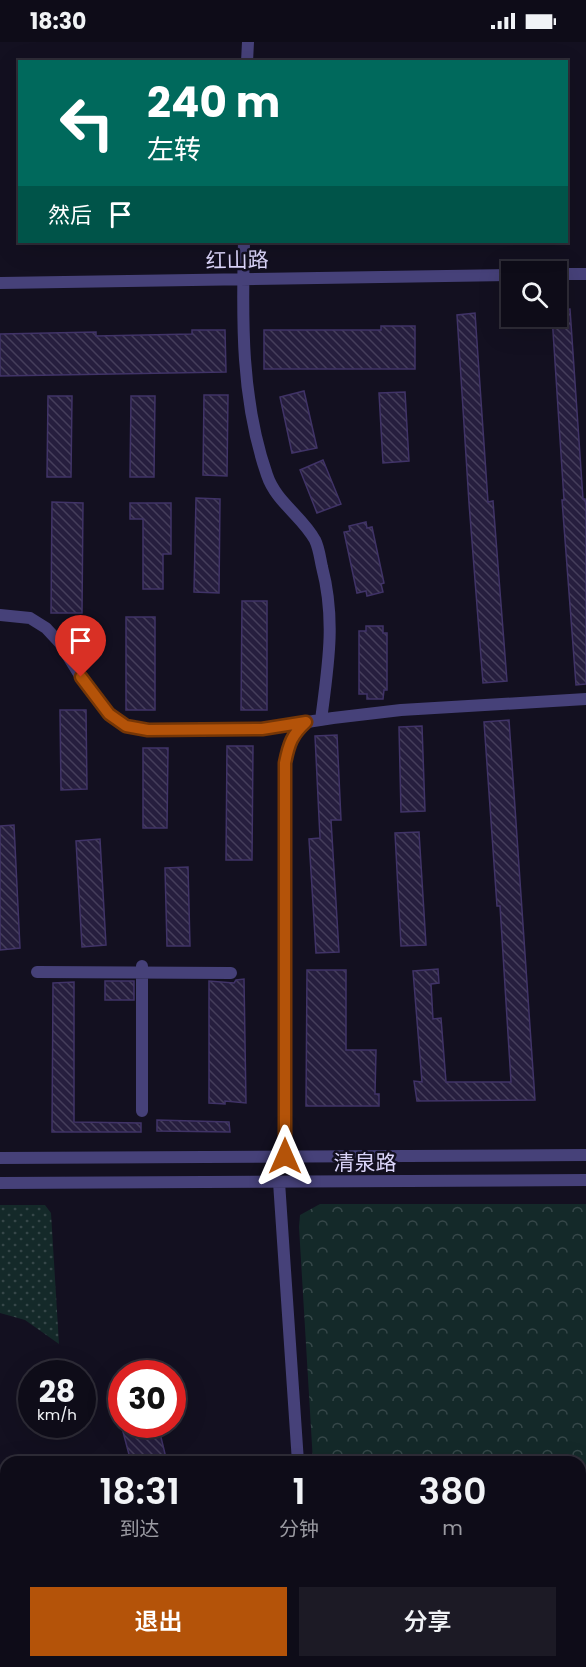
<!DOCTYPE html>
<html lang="zh">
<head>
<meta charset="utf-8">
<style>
	body { margin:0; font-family:Poppins,"Noto Sans SC",sans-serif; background:#1c1a25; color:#f1f3f6; height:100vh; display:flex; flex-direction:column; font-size:22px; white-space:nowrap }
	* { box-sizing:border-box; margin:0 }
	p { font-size:20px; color:#9b9ba2 }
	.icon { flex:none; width:33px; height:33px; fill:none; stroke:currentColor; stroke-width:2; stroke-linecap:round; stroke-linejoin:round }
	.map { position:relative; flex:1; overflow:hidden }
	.sheet { position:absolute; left:0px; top:1414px; width:586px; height:212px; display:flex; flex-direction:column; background:#0e0c18; border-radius:18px 18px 0 0; box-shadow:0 6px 24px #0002,0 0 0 2px #2e2c37 }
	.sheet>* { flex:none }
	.hud { position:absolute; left:18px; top:18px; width:550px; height:183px; border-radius:0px; box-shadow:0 6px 24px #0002,0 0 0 2px #2e2c37; background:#00695c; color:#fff; overflow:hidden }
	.fabs { position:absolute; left:501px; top:219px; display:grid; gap:12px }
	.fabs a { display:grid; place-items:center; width:66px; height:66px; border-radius:0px; background:#0e0c18; box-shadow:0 6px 24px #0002,0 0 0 2px #2e2c37; font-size:30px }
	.speed { position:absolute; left:18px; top:1318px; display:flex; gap:12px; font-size:30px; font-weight:700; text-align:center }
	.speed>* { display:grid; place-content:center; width:78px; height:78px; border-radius:50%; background:#0e0c18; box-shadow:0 6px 24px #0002,0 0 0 2px #2e2c37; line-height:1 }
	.speed small { font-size:15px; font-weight:400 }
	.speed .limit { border:9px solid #d22; background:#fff; color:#111 }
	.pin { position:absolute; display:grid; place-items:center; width:51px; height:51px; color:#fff; margin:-62px -26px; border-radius:50% 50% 50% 0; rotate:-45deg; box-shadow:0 0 6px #0007 }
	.pin .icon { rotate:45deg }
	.me { position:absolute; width:66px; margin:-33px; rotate:0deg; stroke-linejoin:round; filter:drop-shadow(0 0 4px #0008) }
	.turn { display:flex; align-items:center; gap:21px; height:126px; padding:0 30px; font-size:27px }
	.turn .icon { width:78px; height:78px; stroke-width:2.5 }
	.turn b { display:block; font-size:42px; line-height:51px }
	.then { display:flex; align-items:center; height:57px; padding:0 30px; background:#0003; gap:12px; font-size:22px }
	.eta { display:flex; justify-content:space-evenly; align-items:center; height:102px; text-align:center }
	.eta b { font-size:36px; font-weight:600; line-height:42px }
	.cta { display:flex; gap:12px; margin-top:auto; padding:12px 30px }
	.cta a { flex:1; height:69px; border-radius:0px; background:#b45309; color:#fff; font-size:24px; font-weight:600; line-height:69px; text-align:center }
	.cta a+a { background:#1c1a25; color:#f1f3f6 }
	.status { display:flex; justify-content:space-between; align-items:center; height:42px; padding:0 30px; background:#0e0c18; direction:ltr }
	.status svg { height:16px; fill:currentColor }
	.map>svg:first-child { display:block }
</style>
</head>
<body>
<div class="status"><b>18:30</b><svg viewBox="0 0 49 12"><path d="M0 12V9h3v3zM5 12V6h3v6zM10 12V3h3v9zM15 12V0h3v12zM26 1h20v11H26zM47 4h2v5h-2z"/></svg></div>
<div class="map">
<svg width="586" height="1625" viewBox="0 0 586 1625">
	<defs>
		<pattern id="grass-dots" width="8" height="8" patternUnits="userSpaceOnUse" patternTransform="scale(1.5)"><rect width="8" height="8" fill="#142929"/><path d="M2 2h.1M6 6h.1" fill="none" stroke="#364749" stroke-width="1.8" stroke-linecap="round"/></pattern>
		<pattern id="park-crowns" width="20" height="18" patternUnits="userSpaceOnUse" patternTransform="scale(1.5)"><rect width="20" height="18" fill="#142929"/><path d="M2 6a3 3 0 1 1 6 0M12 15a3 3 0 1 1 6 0" fill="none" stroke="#364749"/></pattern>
		<pattern id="building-back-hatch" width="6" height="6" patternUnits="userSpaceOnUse" patternTransform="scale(1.5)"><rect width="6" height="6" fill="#261e3e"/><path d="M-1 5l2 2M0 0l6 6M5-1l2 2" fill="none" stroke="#453e5b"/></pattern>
	</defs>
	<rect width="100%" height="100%" fill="#131020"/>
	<path fill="url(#grass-dots)" d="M0,1163H45L51,1171L59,1302L25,1278L0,1271Z"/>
	<path fill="url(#park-crowns)" d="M320,1162H586V1625H326L325,1620H580V1420H313L299,1185L300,1173Z"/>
	<path fill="url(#building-back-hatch)" stroke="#403367" stroke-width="1.5" d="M570,267L583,457H585L586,464V642L576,643L562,458H564L552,274H556V268Z
		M475,271L488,460L493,459L507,639L483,641L469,461L457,273Z
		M381,284H415V327H264V288H381Z
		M192,288H225L226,330L0,334V292L96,290V294L192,292Z
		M304,349L317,406L292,411L280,355Z
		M405,350L409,419L383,421L379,351Z
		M204,353H228L227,434L203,433Z
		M48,354H72L71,435H47Z
		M131,354H155L154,435H130Z
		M323,418L341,462L317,471L300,428Z
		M196,456L220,457L219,551L194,550Z
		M52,460L83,461L82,571H51Z
		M130,461H171V512H163V547H143V477H130Z
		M366,480L367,486L372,485L384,541L381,542L383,550L367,554L366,549L357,551L344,490L350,489L349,484Z
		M242,559H267V668H241Z
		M126,575H155V668H126Z
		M366,584H383V591H387V648H384L383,657H367V652H359V589H366Z
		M60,668H86L87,747L61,748Z
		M509,678L535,1058L417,1059L414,1039L422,1040L413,929L438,927L439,941L431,942L433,977L441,976L446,1040H511L500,864H497L484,680Z
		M422,684L425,769L401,770L399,685Z
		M337,693L341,778H331L339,910L316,911L309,797L320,796L315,694Z
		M227,704H253L252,818H226Z
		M143,706H168L167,786H143Z
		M14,783L20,906L0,908V784Z
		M419,790L426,903L401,904L395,791Z
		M100,797L106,903L82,905L76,799Z
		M188,825L190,904H167L165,826Z
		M307,928H346V1008H376L375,1052H379V1064H306Z
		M244,937L246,1061L225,1059V1062L209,1061V939L234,941L236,938Z
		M105,939H134V958H105Z
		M74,940V1080L141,1081V1090H52L53,941Z
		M157,1078L229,1080L230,1090L157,1089Z
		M134,1383H158L167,1420H131L122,1386Z"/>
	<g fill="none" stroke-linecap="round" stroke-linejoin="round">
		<path stroke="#464179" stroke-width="12" d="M247,20L248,0
			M244,200C242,278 241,358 267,433C276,460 302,474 315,498C319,506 320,516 322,525C336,578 328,624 321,678
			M556,232H586
			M0,241L512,233
			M0,573L30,576L46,586L60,601L81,635L109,672L126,684L148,688L262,687L333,676L401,668L586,657
			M142,924V1069
			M37,930L231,931
			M285,1114V721C288,703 292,693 306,681
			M0,1116L586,1113
			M279,1140L298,1420
			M0,1141L586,1138
			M310,1620L311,1625"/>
	</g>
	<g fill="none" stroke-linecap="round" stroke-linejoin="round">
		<defs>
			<path id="route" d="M81,635L109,672L126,684L148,688L262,687L306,680C292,693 289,701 285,721V1114"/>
		</defs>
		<use href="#route" stroke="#753606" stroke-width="15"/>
		<use href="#route" stroke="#b45309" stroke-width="10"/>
	</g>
	<g text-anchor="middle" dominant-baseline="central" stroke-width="5" stroke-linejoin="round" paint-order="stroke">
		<g font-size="21" fill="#dad4f9" stroke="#131020">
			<text transform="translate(237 218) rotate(-1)">红山路</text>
			<text x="365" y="1120">清泉路</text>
		</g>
	</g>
</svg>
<div class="fabs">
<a><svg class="icon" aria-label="search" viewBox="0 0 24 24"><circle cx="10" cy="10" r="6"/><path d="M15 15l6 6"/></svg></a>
</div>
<div class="speed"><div>28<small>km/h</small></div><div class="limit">30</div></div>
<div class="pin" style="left:81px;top:635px;background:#d93025"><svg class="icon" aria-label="arrive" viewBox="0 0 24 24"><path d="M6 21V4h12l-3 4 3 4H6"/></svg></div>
<svg class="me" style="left:285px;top:1114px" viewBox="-20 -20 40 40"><path d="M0-17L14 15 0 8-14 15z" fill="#b45309" stroke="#fff" stroke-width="4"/></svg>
<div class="hud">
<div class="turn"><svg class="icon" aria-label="left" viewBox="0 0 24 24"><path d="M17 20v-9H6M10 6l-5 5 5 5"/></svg><div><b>240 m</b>左转</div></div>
<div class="then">然后<svg class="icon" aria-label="arrive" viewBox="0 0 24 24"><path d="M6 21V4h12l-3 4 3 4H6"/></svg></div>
</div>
<section class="sheet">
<div class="eta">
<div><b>18:31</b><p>到达</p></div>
<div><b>1</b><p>分钟</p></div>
<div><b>380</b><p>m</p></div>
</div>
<div class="cta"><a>退出</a><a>分享</a></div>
</section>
</div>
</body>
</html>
